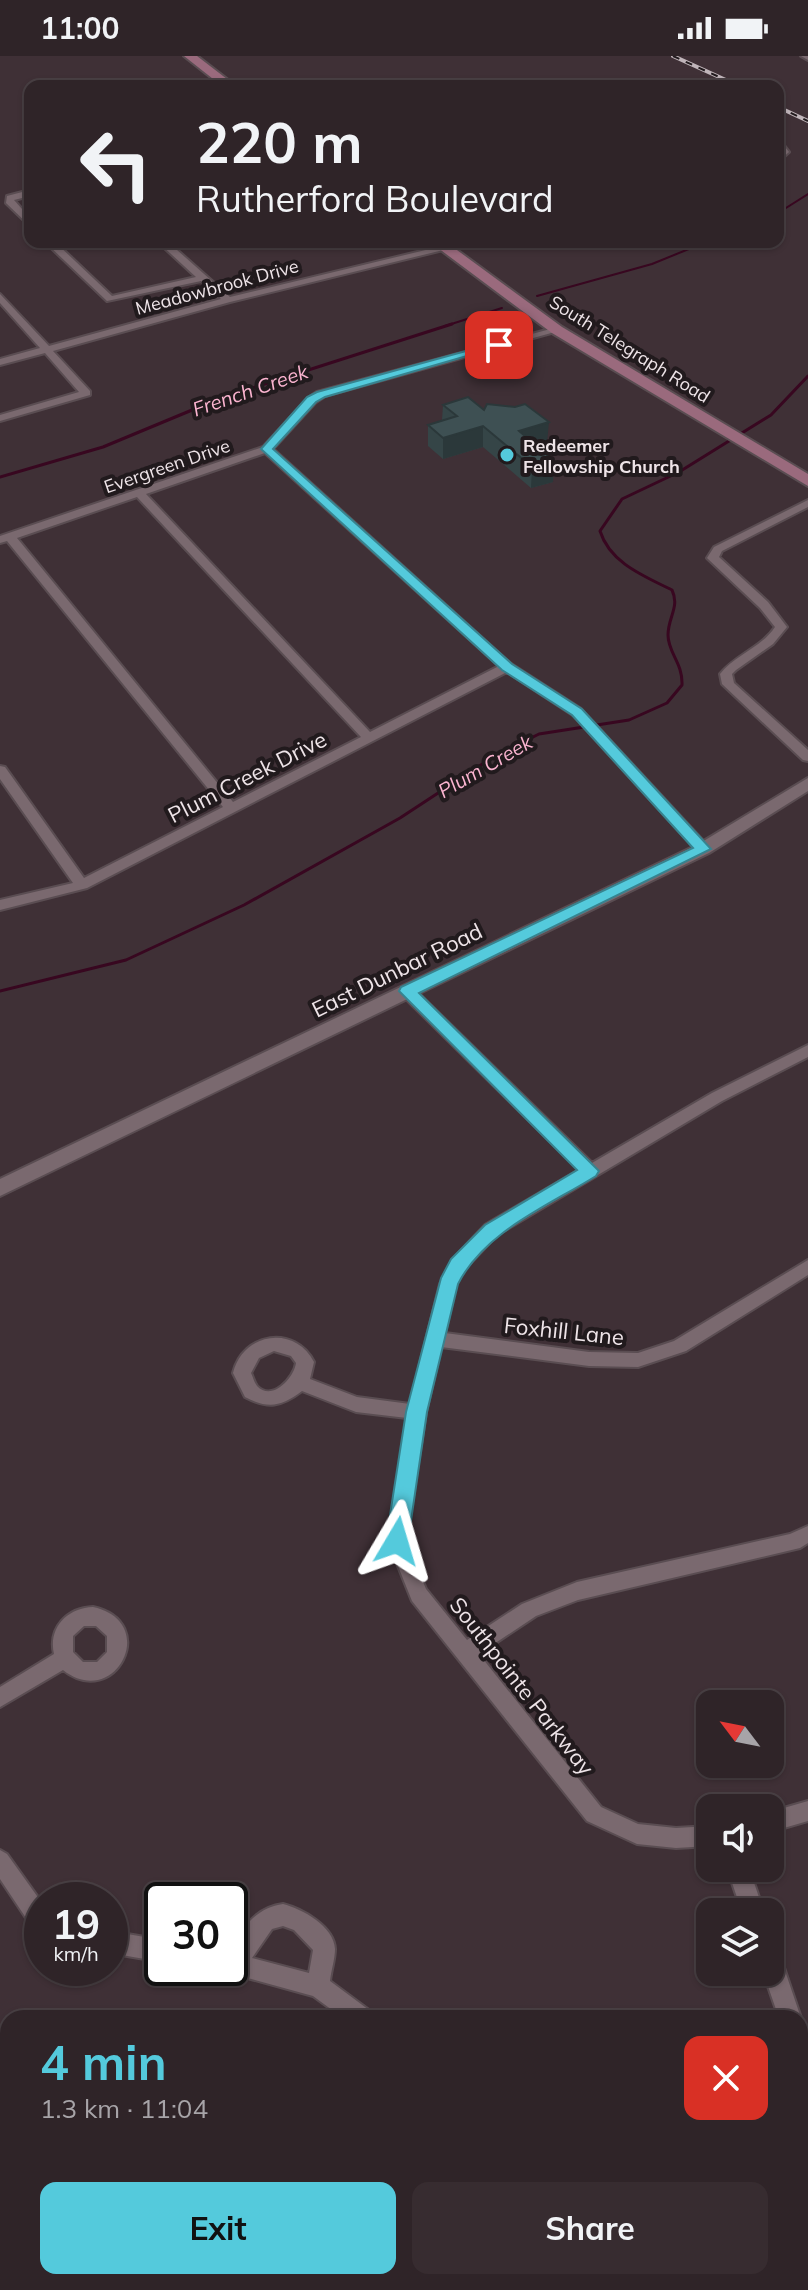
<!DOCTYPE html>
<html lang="en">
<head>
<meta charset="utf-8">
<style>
	body { margin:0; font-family:Mulish,sans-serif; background:#372c30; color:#f1f3f6; height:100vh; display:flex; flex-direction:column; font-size:30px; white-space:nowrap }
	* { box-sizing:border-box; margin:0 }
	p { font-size:26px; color:#a7a4a8 }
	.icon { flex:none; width:44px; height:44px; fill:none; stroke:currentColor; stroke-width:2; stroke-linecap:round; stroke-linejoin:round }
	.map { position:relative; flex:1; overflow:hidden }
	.sheet { position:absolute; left:0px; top:1954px; width:808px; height:280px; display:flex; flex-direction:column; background:#2f2428; border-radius:24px 24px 0 0; box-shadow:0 2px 6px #0004,0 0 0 2px #4a4145 }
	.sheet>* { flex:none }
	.top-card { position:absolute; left:24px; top:24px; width:760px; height:168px; border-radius:16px; box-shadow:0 2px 6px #0004,0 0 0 2px #4a4145; background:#2f2428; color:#f1f3f6; overflow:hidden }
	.needle { width:52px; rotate:302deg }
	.tools { position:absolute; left:696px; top:1634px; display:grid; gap:16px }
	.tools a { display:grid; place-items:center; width:88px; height:88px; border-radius:16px; background:#2f2428; box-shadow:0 2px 6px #0004,0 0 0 2px #4a4145; font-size:40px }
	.speed { position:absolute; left:24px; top:1826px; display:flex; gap:16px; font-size:40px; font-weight:700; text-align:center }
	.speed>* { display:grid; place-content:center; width:104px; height:104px; border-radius:50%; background:#2f2428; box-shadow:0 2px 6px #0004,0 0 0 2px #4a4145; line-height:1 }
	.speed small { font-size:20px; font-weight:400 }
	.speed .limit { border:4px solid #111; border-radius:12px; background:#fff; color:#111 }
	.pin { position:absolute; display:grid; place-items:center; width:68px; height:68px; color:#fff; margin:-34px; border-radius:16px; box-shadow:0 4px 12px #0006 }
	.me { position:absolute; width:88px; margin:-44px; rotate:7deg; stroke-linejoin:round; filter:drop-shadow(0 0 6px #0008) }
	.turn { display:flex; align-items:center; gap:28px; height:168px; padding:0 40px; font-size:36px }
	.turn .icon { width:104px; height:104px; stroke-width:2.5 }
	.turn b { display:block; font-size:56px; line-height:68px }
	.round { display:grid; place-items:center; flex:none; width:84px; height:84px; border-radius:16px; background:#372c30 }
	.head { display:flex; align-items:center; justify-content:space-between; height:136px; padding:0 40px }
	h1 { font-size:48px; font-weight:700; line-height:60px; color:#54cadc }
	.action { display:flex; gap:16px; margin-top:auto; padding:16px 40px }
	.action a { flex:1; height:92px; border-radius:16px; background:#54cadc; color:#111; font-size:32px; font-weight:700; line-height:92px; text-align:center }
	.action a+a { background:#372c30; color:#f1f3f6 }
	.status { display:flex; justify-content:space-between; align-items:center; height:56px; padding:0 40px; background:#2f2428; direction:ltr }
	.status svg { height:22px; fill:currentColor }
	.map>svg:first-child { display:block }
</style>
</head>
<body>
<div class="status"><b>11:00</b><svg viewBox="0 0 49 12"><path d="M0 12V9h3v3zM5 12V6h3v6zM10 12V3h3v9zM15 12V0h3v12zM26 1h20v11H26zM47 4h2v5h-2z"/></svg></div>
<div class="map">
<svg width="808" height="2234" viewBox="0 0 808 2234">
	<rect width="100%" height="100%" fill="#3f3036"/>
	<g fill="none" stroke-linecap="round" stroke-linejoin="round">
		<path stroke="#380720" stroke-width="2" d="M778,157L808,138
			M537,240L652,208L706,186
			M445,270L502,252"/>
		<path stroke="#380720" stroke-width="3" d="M0,421L103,391L221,342L452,268
			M0,935L126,904L244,849L400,762L493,701L539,678L629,664L667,647L682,629C683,607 668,597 668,579C668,561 680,551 672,534C644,520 610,507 600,475L622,443L679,416L771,359L808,320"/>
		<defs>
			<path id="minor" d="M801,0H808V4Z
				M778,82L789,96L778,106L781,96Z
				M30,134V140L14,144L30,162V170L6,147L7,140Z
				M45,186H55L112,240L196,221L158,186H168L230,241L459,186H476L230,246L53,295L90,335V339L0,365V359L79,336L45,297L0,309V303L40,292L0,247V238L49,290L221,243L201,225L107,245Z
				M554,272L562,274L325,340L316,346L273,393L511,608L581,653L708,790V796H698L573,659L507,616L87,832L0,854V844L73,827L0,723V710L5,711L84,822L223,751L7,485L0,487V480L263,391L308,342L317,336ZM265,397L499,610L370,676L146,438ZM137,441L361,681L233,746L17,482Z
				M808,444V451L722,495L719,501L768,546L787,571L773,588L736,614L732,618L734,627L808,694V705L803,704L722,628L720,618C735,599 761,592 775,571L760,552L707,502L714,491Z
				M407,930L412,931L592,1107L712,1037L808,989V1001L722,1045L497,1179L464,1214L456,1228L445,1277L589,1296L638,1297L674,1285L808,1204V1219L686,1295L638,1311L589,1310L441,1291L426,1356L406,1485L426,1533L467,1584L522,1548L577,1526L790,1478L808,1470V1487L800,1492L578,1544L536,1560L479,1598L601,1751L638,1768L676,1772L710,1770V1790L676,1792L637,1788L587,1765L412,1545L388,1485L407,1362L356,1356L302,1335C281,1351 268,1353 245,1341L233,1317C243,1276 295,1269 314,1306L310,1323L357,1341L410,1348L440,1228L452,1204L485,1169L579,1114L402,939L400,935L402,931ZM274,1295L291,1300L296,1307C294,1322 272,1346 257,1330C254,1326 253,1321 251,1317L259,1302Z
				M93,1551C161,1566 115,1655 63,1614L0,1651V1631L54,1598C48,1572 67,1552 93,1551ZM84,1570H96L107,1580V1596L97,1606H83L73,1596V1580Z
				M808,1745V1765L770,1776V1756Z
				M0,1794L7,1798L42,1847V1871L28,1865L0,1823Z
				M727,1812H749L764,1856H742Z
				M283,1848C302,1853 334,1870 335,1893C335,1903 331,1915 330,1925L369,1954L372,1962H343L313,1940L222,1915L221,1912H230C230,1885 251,1852 283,1848ZM283,1870L294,1874L313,1894L309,1917L252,1902L272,1873Z
				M110,1875L162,1884V1906L110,1897Z
				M770,1892L778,1895L781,1903L801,1962L800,1965V1962H779L763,1916H770Z
				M800,1979L808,1982V2024L800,2021Z
				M329,2226H358L355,2234H326Z
				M527,2226H553L556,2234H530Z"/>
			<path id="tertiary" d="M808,722V735L709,797L0,1140V1123L697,789Z"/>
			<path id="primary" d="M184,0H197L236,30H222Z
				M430,186H446L562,271L808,418V430L552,277Z"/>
		</defs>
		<use href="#minor" stroke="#5a4d52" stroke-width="4"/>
		<use href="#tertiary" stroke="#5a4d52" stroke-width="4"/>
		<use href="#primary" stroke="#5a4d52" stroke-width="4"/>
		<use href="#minor" fill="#7a696f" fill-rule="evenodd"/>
		<use href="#tertiary" fill="#7a696f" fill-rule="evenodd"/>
		<use href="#primary" fill="#9a6a7d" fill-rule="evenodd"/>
		<defs>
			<path id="rail" d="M673,0L739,30
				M778,51L808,65"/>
		</defs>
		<use href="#rail" stroke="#c0b5ba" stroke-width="4"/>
		<use href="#rail" stroke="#211a1d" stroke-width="2" stroke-dasharray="7" stroke-linecap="butt"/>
	</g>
	<path fill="#354547" d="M443,349L484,354L547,387L537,390L554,405L553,426L531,432L483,391L443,403L428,390V369L442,364Z"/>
	<path fill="#2b383a" d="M549,366L547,387L518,396L519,375Z
		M483,370V391L443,403V382Z
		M554,405L553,426L531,432L532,411Z"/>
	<path fill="#3e5053" stroke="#2b383a" stroke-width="2" d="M468,341L484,354L487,348L515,351L525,348L549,366L519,375L554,405L532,411L483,370L443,382L428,369L457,360L443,349Z"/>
	<path fill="#54cadc" stroke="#37838f" stroke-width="2" d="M495,287L505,289L325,341L316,346L273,393L512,608L582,653L711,793L419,937L599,1115L596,1120C548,1150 485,1175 458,1228L427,1356L408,1485L405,1492L397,1495L389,1492L386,1485L406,1356L441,1222L451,1203L485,1169L577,1114L399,935L401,931L693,792L572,659L502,614L261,393L307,341L317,336Z"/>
	<circle fill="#54cadc" stroke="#211a1d" stroke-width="3" cx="507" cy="399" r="8"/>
	<g text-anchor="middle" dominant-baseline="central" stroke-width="8" stroke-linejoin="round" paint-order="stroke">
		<g font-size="18" fill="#eee4e8" stroke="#211a1d">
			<text transform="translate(217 231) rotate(-15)">Meadowbrook Drive</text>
			<text transform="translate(630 293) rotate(32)">South Telegraph Road</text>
			<text transform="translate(167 410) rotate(-19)">Evergreen Drive</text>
		</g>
		<g font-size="18" font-weight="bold" fill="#eee4e8" stroke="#211a1d" text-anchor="start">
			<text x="523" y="389">Redeemer<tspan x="523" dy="21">Fellowship Church</tspan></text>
		</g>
		<g font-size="20" font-style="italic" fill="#fbb4d0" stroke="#211a1d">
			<text transform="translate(250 334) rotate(-19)">French Creek</text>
			<text transform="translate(485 710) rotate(-30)">Plum Creek</text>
		</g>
		<g font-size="22" fill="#eee4e8" stroke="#211a1d">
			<text transform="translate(247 721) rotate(-27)">Plum Creek Drive</text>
			<text transform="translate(397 914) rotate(-26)">East Dunbar Road</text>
			<text transform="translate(564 1275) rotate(6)">Foxhill Lane</text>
			<text transform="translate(522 1630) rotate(52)">Southpointe Parkway</text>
		</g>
	</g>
</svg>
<div class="tools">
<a><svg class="needle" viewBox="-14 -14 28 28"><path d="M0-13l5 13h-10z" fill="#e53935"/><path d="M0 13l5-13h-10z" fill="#a7a4a8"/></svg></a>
<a><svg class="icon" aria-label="sound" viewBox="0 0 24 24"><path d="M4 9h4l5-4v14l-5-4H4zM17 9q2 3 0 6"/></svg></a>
<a><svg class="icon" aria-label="layers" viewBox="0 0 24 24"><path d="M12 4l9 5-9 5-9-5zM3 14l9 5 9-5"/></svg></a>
</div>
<div class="speed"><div>19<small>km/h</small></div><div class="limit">30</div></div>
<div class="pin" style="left:499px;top:289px;background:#d93025"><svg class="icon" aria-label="arrive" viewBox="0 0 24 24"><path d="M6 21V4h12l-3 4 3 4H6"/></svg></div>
<svg class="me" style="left:397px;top:1485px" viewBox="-20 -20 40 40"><path d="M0-17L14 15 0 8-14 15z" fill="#54cadc" stroke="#fff" stroke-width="4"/></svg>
<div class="top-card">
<div class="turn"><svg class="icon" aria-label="left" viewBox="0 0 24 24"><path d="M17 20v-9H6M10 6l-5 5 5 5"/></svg><div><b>220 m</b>Rutherford Boulevard</div></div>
</div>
<section class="sheet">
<div class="head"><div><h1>4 min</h1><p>1.3 km · 11:04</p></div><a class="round" style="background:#d93025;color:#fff"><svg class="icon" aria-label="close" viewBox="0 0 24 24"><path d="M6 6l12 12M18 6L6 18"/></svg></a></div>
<div class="action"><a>Exit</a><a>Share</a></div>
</section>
</div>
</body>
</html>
